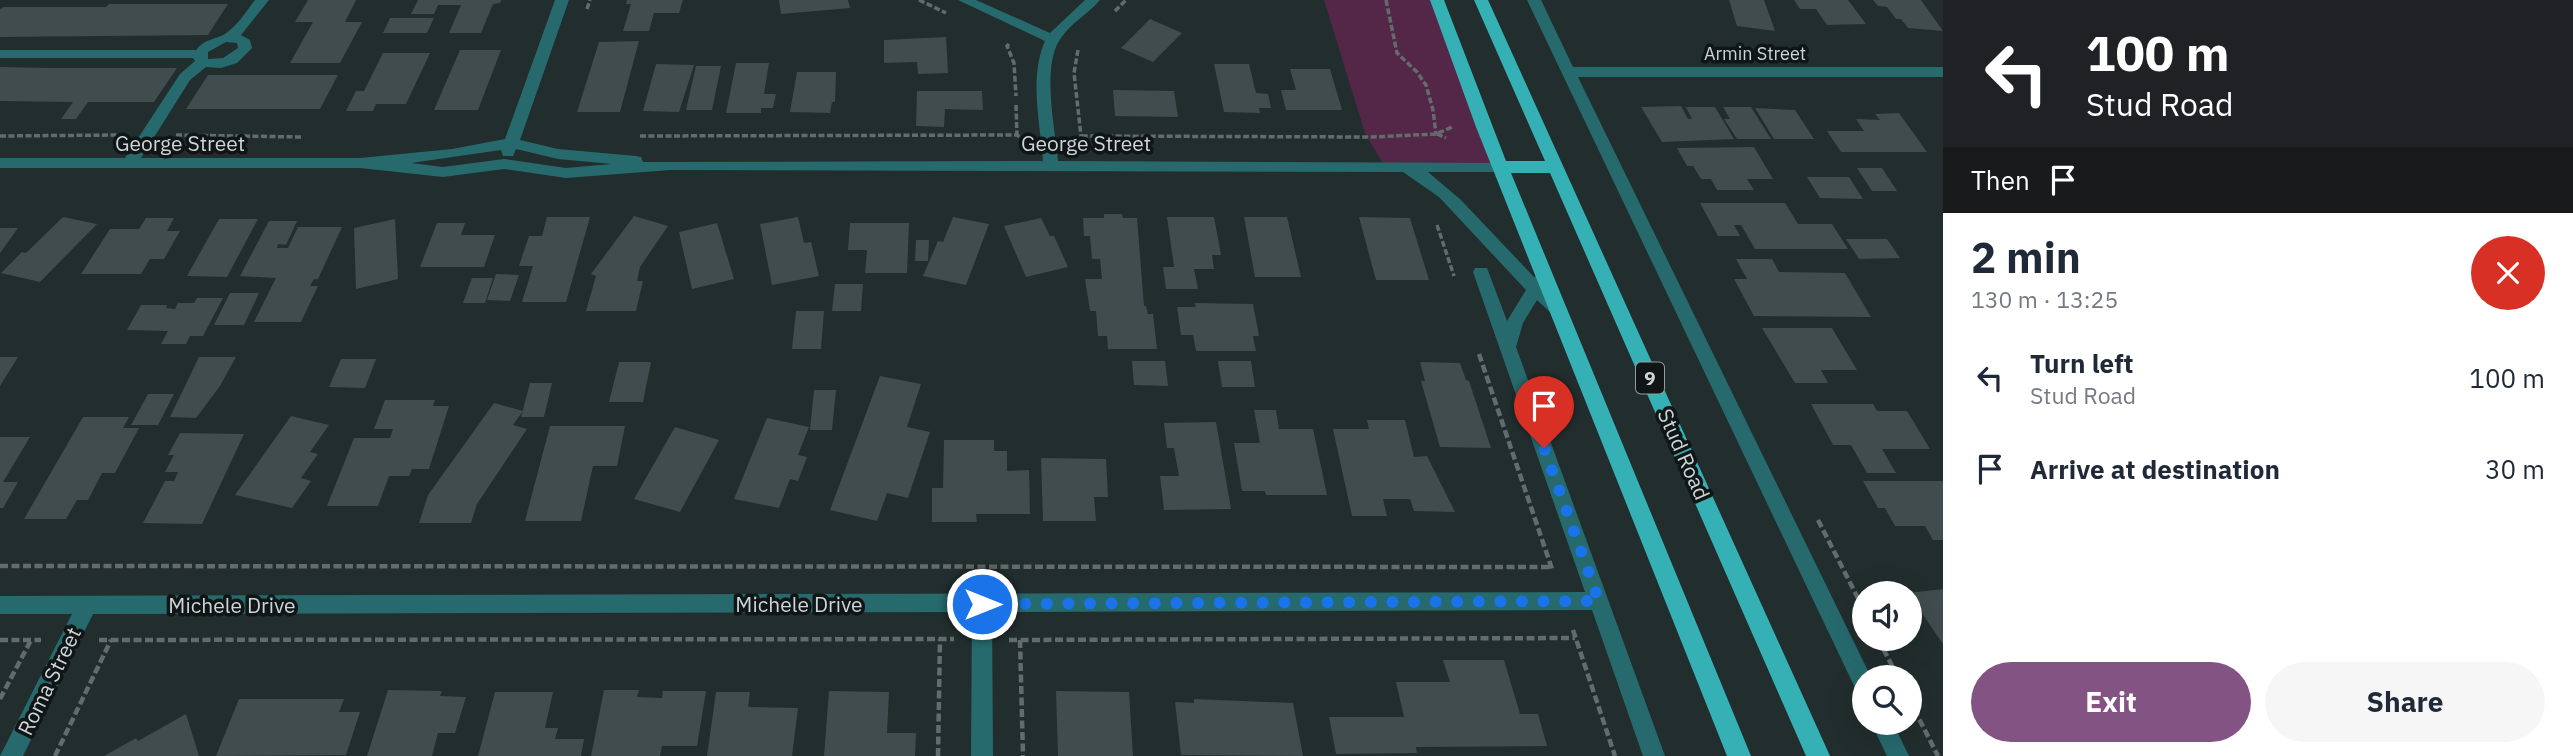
<!DOCTYPE html>
<html lang="en">
<head>
<meta charset="utf-8">
<style>
	body { margin:0; font-family:"IBM Plex Sans",sans-serif; background:#f6f6f7; color:#1f2937; height:100vh; display:flex; flex-direction:column; font-size:26px; white-space:nowrap }
	* { box-sizing:border-box; margin:0 }
	p { font-size:23px; color:#747a83 }
	.icon { flex:none; width:38px; height:38px; fill:none; stroke:currentColor; stroke-width:2; stroke-linecap:round; stroke-linejoin:round }
	.map { position:relative; flex:1; overflow:hidden }
	.sheet { display:flex; flex-direction:column; background:#fff; width:630px }
	.sheet>* { flex:none }
	.hud { background:#202124; color:#fff; overflow:hidden }
	.buttons { position:absolute; left:1852px; top:581px; display:grid; gap:14px }
	.buttons a { display:grid; place-items:center; width:70px; height:70px; border-radius:50%; background:#fff; box-shadow:0 7px 28px #0002; font-size:35px }
	.pin { position:absolute; display:grid; place-items:center; width:60px; height:60px; color:#fff; margin:-72px -30px; border-radius:50% 50% 50% 0; rotate:-45deg; box-shadow:0 0 7px #0007 }
	.pin .icon { rotate:45deg }
	.me { position:absolute; width:77px; margin:-38px; rotate:90deg; stroke-linejoin:round; filter:drop-shadow(0 0 5px #0008) }
	.turn { display:flex; align-items:center; gap:24px; height:147px; padding:0 28px; font-size:32px }
	.turn .icon { width:91px; height:91px; stroke-width:2.5 }
	.turn b { display:block; font-size:49px; line-height:60px }
	.then { display:flex; align-items:center; height:66px; padding:0 28px; background:#0003; gap:14px; font-size:26px }
	.round { display:grid; place-items:center; flex:none; width:74px; height:74px; border-radius:37px; background:#f6f6f7 }
	.head { display:flex; align-items:center; justify-content:space-between; height:119px; padding:0 28px }
	h1 { font-size:42px; font-weight:800; line-height:52px }
	.primary-button { display:flex; gap:14px; margin-top:auto; padding:14px 28px }
	.primary-button a { flex:1; height:80px; border-radius:42px; background:#835383; color:#fff; font-size:28px; font-weight:800; line-height:80px; text-align:center }
	.primary-button a+a { background:#f6f6f7; color:#1f2937 }
	ul { padding:0; list-style:none }
	li { display:flex; align-items:center; gap:21px; height:91px; padding:0 28px }
	li div { flex:1 }
	li b { display:block; font-size:26px }
	li em { font-style:normal }
	main { display:flex; flex:1; min-height:0 }
	.map>svg:first-child { display:block }
</style>
</head>
<body>
<main>
<div class="map">
<svg width="1943" height="756" viewBox="0 0 1943 756">
	<rect width="100%" height="100%" fill="#222d2e"/>
	<path fill="#542749" d="M1324,0H1436L1501,167H1385L1365,133Z"/>
	<path fill="#404c4d" d="M308,0H356L345,22H362L340,63H290L313,22H295Z
		M418,0H501L500,3L493,4L481,33H449L461,5H438L434,14H411Z
		M627,0H683L679,13H654L649,31H623L631,4H626Z
		M779,0H848L850,8L781,14Z
		M1729,0H1764L1775,31L1737,26Z
		M1794,0H1848L1866,24L1827,25L1816,9H1800Z
		M1873,0H1921L1943,31L1908,28L1901,19H1896L1887,7L1878,6Z
		M109,4H228L208,35L0,37V9L4,7H106Z
		M390,18H434L427,33H383Z
		M1150,19L1182,33L1153,62L1121,48Z
		M946,37L948,73L918,74L917,62L884,63V40Z
		M639,41L620,112H577L599,42Z
		M460,50H501L478,110H434Z
		M383,53H430L406,104H376L373,111H346L356,91H364Z
		M736,63H769L764,94H776L773,108H761V113H726Z
		M656,64L694,65L679,112L643,111Z
		M1214,64H1249L1256,93L1268,94L1271,108H1259L1260,113L1224,112Z
		M696,66H721L712,110H686Z
		M0,67L49,68H177L154,102H88L76,119H61L73,102L0,101Z
		M1290,69H1330L1342,110H1286L1281,90H1296Z
		M797,72H836L835,102H832L830,113L790,112Z
		M208,75H338L320,109H186Z
		M1113,90L1174,91L1178,117L1115,116Z
		M917,91H982L983,110L945,109L944,127L916,126Z
		M1681,106L1688,119H1692L1686,107H1715L1734,139L1662,142L1641,107Z
		M1723,107H1751L1771,139H1737L1724,119H1730Z
		M1755,108L1795,110L1814,139H1774Z
		M1899,113L1927,152H1841L1827,131H1864L1856,119L1880,120L1875,114Z
		M1754,147L1773,179H1747L1754,190H1717L1711,179H1701L1693,166H1687L1677,148Z
		M1857,168H1882L1897,191H1872Z
		M1807,177H1849L1863,199L1820,198Z
		M1700,203H1785L1798,224H1832L1848,249H1755L1741,225H1734L1740,236H1718Z
		M1104,214H1122L1123,218H1137L1144,306H1146L1148,314H1153L1157,349H1108L1107,336H1098L1096,311H1090L1085,279H1102L1100,259H1092L1090,236H1084L1083,218H1104Z
		M634,216L668,226L640,267L637,281H643L636,311H586L596,276L591,274Z
		M63,217L97,224L40,282L1,273L22,252L26,253Z
		M547,217H590L566,302H522L533,266H519L529,236H542Z
		M798,217L804,243L811,242L819,276L772,285L760,224Z
		M953,217L989,224L966,285L923,276L938,241L943,242Z
		M1167,217H1214L1221,255H1212L1214,269H1194L1198,289H1166L1163,267H1174Z
		M1244,217H1287L1301,277H1255Z
		M1359,217L1410,218L1429,280H1376Z
		M146,218H174L167,231H180L164,259H150L141,274H81L110,229H139Z
		M1041,218L1050,236H1054L1068,267L1026,277L1004,226Z
		M219,219H258L227,277L187,276Z
		M395,219L398,279L356,289L354,228Z
		M269,221H297L286,245L278,244L277,248H288L298,227H342L318,279H314L310,286H318L301,322H254L276,278L240,276Z
		M437,223H465L461,235H495L484,267H420Z
		M717,223L734,279L692,289L679,232Z
		M850,223H909L907,273H865L867,250H848Z
		M0,228H18L0,253Z
		M1846,239H1887L1900,258L1859,259Z
		M916,240H929L928,261H915Z
		M1736,259H1772L1779,272L1845,273L1871,317L1754,316L1734,279H1747Z
		M496,274L519,275L510,301L487,300Z
		M472,278H493L485,303H463Z
		M835,284H863L861,311H832Z
		M230,293H259L244,325H214Z
		M197,298H223L203,336H190L186,344H161L168,331L127,330L141,305H167L166,308L175,309L178,303H194Z
		M1195,303L1253,304L1259,336H1253L1256,351H1196L1193,335H1181L1177,307H1196Z
		M796,311H824L821,349H792Z
		M1762,328H1832L1857,370H1821L1828,383H1795Z
		M0,357H18L0,386Z
		M199,357H236L220,386L196,418L170,417Z
		M341,359H376L365,388L329,387Z
		M1132,361H1165L1168,386L1134,385Z
		M1218,361H1251L1255,387H1222Z
		M619,362H651L643,402H609Z
		M1420,362L1460,363L1466,380L1469,381L1491,448L1440,447L1421,381H1425Z
		M880,376L921,384L907,427L930,432L908,498L887,493L877,521L830,510Z
		M530,383H552L544,417H521Z
		M814,390H836L832,430H810Z
		M148,394H174L158,425H131Z
		M385,400H435L433,406H449L429,469H412L409,476H389L378,506H327L354,438H390L393,429H374Z
		M494,403L523,411L513,425L527,429L477,504L471,523H419L428,495Z
		M1811,404H1873L1877,411H1907L1930,449H1882L1896,473H1867L1851,445H1833Z
		M1254,410H1276L1279,429H1313L1327,495H1266L1265,491H1242L1234,443H1260Z
		M291,416L329,425L310,452L318,454L301,478L311,481L292,508L235,495Z
		M83,417H129L123,428H139L115,473H102L88,500H77L66,519H24Z
		M767,418L809,427L798,455L807,457L798,481L790,479L779,508L734,499Z
		M1367,420H1405L1414,457L1427,456L1455,512L1414,511L1410,499H1383L1387,516H1352L1333,429H1369Z
		M1216,422L1231,509L1164,510L1160,476H1179L1174,448H1167L1164,423Z
		M550,426H625L617,466H593L581,521H525Z
		M675,427L719,440L680,512L634,499Z
		M180,433L244,434L202,524L143,523L165,481H174L178,472H165L174,455H168Z
		M0,437H30L3,482H18L3,508H0Z
		M944,440H994V451H1007V471L1029,470L1030,514H976L977,522H932V488H943Z
		M1041,458L1106,459L1108,497H1094L1096,521H1043Z
		M1863,481H1943V540H1933L1925,526H1895L1885,508H1878Z
		M1943,589V644L1908,593Z
		M1443,660H1504L1520,714H1538L1547,746L1416,747L1417,753L1336,754L1329,717H1404L1396,682H1450Z
		M388,690L442,691L440,696L466,697L455,733H438L432,756H367Z
		M604,690H639L637,697L662,698L663,691H706L697,746H662L660,756H591Z
		M829,691L889,692L887,733H916L915,756H824Z
		M1056,691L1129,692L1133,756H1058Z
		M495,692H553L545,728H558L555,739H584L581,756H478Z
		M716,692H750L748,707L798,708L792,756H707Z
		M239,699H344L339,712H360L346,755L216,756Z
		M1194,699L1293,703L1303,756L1181,755L1175,702L1194,703Z
		M186,714L199,756H104L136,738L138,741Z"/>
	<g fill="none" stroke-linecap="round" stroke-linejoin="round">
		<path stroke="#636c6d" stroke-width="3.5" stroke-dasharray="6 2.5" stroke-linecap="butt" d="M919,0L946,13
			M1386,0L1397,53L1417,72L1426,85L1433,110L1436,134
			M587,9L590,0
			M1115,11L1126,0
			M1009,44L1007,46L1014,63L1016,96
			M1078,50L1074,73L1081,136
			M1016,105L1017,135
			M1437,134L1446,138
			M176,135L301,137
			M0,136L119,135
			M640,136L1017,135L1022,139
			M1075,141L1081,136L1372,137L1436,134L1452,127
			M1437,225L1454,276"/>
		<path stroke="#636c6d" stroke-width="4.5" stroke-dasharray="8 3.5" stroke-linecap="butt" d="M1479,354L1552,569
			M1818,520L1864,610
			M0,566L1551,567
			M1573,630L1615,756
			M1878,639L1898,677
			M0,640H41
			M99,640L954,639
			M1009,640L1575,638
			M1020,640L1023,756
			M0,699L31,640
			M1909,699L1938,756
			M55,756L111,640
			M938,756L940,639"/>
		<path fill="#266a6d" fill-rule="evenodd" d="M0,50H200L207,54L200,58H0Z"/>
		<path fill="#266a6d" fill-rule="evenodd" d="M255,0H269L241,35L250,40L252,48L237,63L221,68L206,67L190,80L141,158H360L452,149L505,139L555,0H569L520,140L558,149L636,156L641,157L643,162L1043,161C1040,123 1029,77 1045,41L958,0H976L1050,33L1085,0H1100C1088,14 1071,23 1061,38C1041,65 1055,128 1058,161L1506,163L1509,167L1506,171L1501,172H1428L1461,200L1534,277L1541,274L1547,276L1549,280L1545,287L1568,311L1566,316H1554L1537,300L1523,323L1516,347L1665,756H1643L1592,610L992,612L993,756H971L972,612L93,614L23,756H0L72,614H0V596L1585,592L1473,272L1475,268H1487L1507,321L1526,290L1439,197L1403,172L670,170L566,178L504,169L443,177L360,168H0V158H125L180,74L195,61L193,58C199,36 218,42 230,30C240,22 247,10 255,0ZM226,42L237,43L238,48L223,58L208,59V52ZM516,149L558,159L612,164L566,168L504,159L443,167L411,163L501,150L503,156H513Z
			M1527,0H1541L1573,67H1943V77H1578L1871,677H1864V695L1857,692Z
			M1871,723H1893L1909,756H1887Z"/>
		<path fill="#35b0b4" fill-rule="evenodd" d="M1430,0H1444L1506,161H1545L1474,0H1488L1830,756H1806L1550,173H1511L1751,756H1727L1476,127Z"/>
	</g>
	<g fill="none" stroke-linecap="round" stroke-linejoin="round">
		<path stroke="#1a73e8" stroke-width="12" stroke-dasharray="0 21.6" d="M982,604L1599,601L1544,448"/>
	</g>
	<g text-anchor="middle" dominant-baseline="central" stroke-width="7" stroke-linejoin="round" paint-order="stroke">
		<g font-size="18" fill="#ced5d6" stroke="#101515">
			<text x="1755" y="53">Armin Street</text>
		</g>
		<rect fill="#101515" stroke="#959b9c" stroke-width="2" x="1636" y="362.5" width="28" height="31" rx="5"/>
		<g font-size="19" font-weight="bold" fill="#ced5d6">
			<text x="1650" y="378">9</text>
		</g>
		<g font-size="21" fill="#ced5d6" stroke="#101515">
			<text x="180" y="143">George Street</text>
			<text x="1086" y="143">George Street</text>
			<text transform="translate(1684 454) rotate(66)">Stud Road</text>
			<text x="799" y="604">Michele Drive</text>
			<text x="232" y="605">Michele Drive</text>
			<text transform="translate(49 681) rotate(-64)">Roma Street</text>
		</g>
	</g>
</svg>
<div class="buttons">
<a><svg class="icon" aria-label="sound" viewBox="0 0 24 24"><path d="M4 9h4l5-4v14l-5-4H4zM17 9q2 3 0 6"/></svg></a>
<a><svg class="icon" aria-label="search" viewBox="0 0 24 24"><circle cx="10" cy="10" r="6"/><path d="M15 15l6 6"/></svg></a>
</div>
<div class="pin" style="left:1544px;top:448px;background:#d93025"><svg class="icon" aria-label="arrive" viewBox="0 0 24 24"><path d="M6 21V4h12l-3 4 3 4H6"/></svg></div>
<svg class="me" style="left:982px;top:604px" viewBox="-20 -20 40 40"><circle r="17" fill="#1a73e8" stroke="#fff" stroke-width="3"/><path d="M0-11L8 9 0 5-8 9z" fill="#fff"/></svg>
</div>
<section class="sheet">
<div class="hud">
<div class="turn"><svg class="icon" aria-label="left" viewBox="0 0 24 24"><path d="M17 20v-9H6M10 6l-5 5 5 5"/></svg><div><b>100 m</b>Stud Road</div></div>
<div class="then">Then<svg class="icon" aria-label="arrive" viewBox="0 0 24 24"><path d="M6 21V4h12l-3 4 3 4H6"/></svg></div>
</div>
<div class="head"><div><h1>2 min</h1><p>130 m · 13:25</p></div><a class="round" style="background:#d93025;color:#fff"><svg class="icon" aria-label="close" viewBox="0 0 24 24"><path d="M6 6l12 12M18 6L6 18"/></svg></a></div>
<ul>
<li><svg class="icon" aria-label="left" viewBox="0 0 24 24"><path d="M17 20v-9H6M10 6l-5 5 5 5"/></svg><div><b>Turn left</b><p>Stud Road</p></div><em>100 m</em></li>
<li><svg class="icon" aria-label="arrive" viewBox="0 0 24 24"><path d="M6 21V4h12l-3 4 3 4H6"/></svg><div><b>Arrive at destination</b></div><em>30 m</em></li>
</ul>
<div class="primary-button"><a>Exit</a><a>Share</a></div>
</section>
</main>
</body>
</html>
